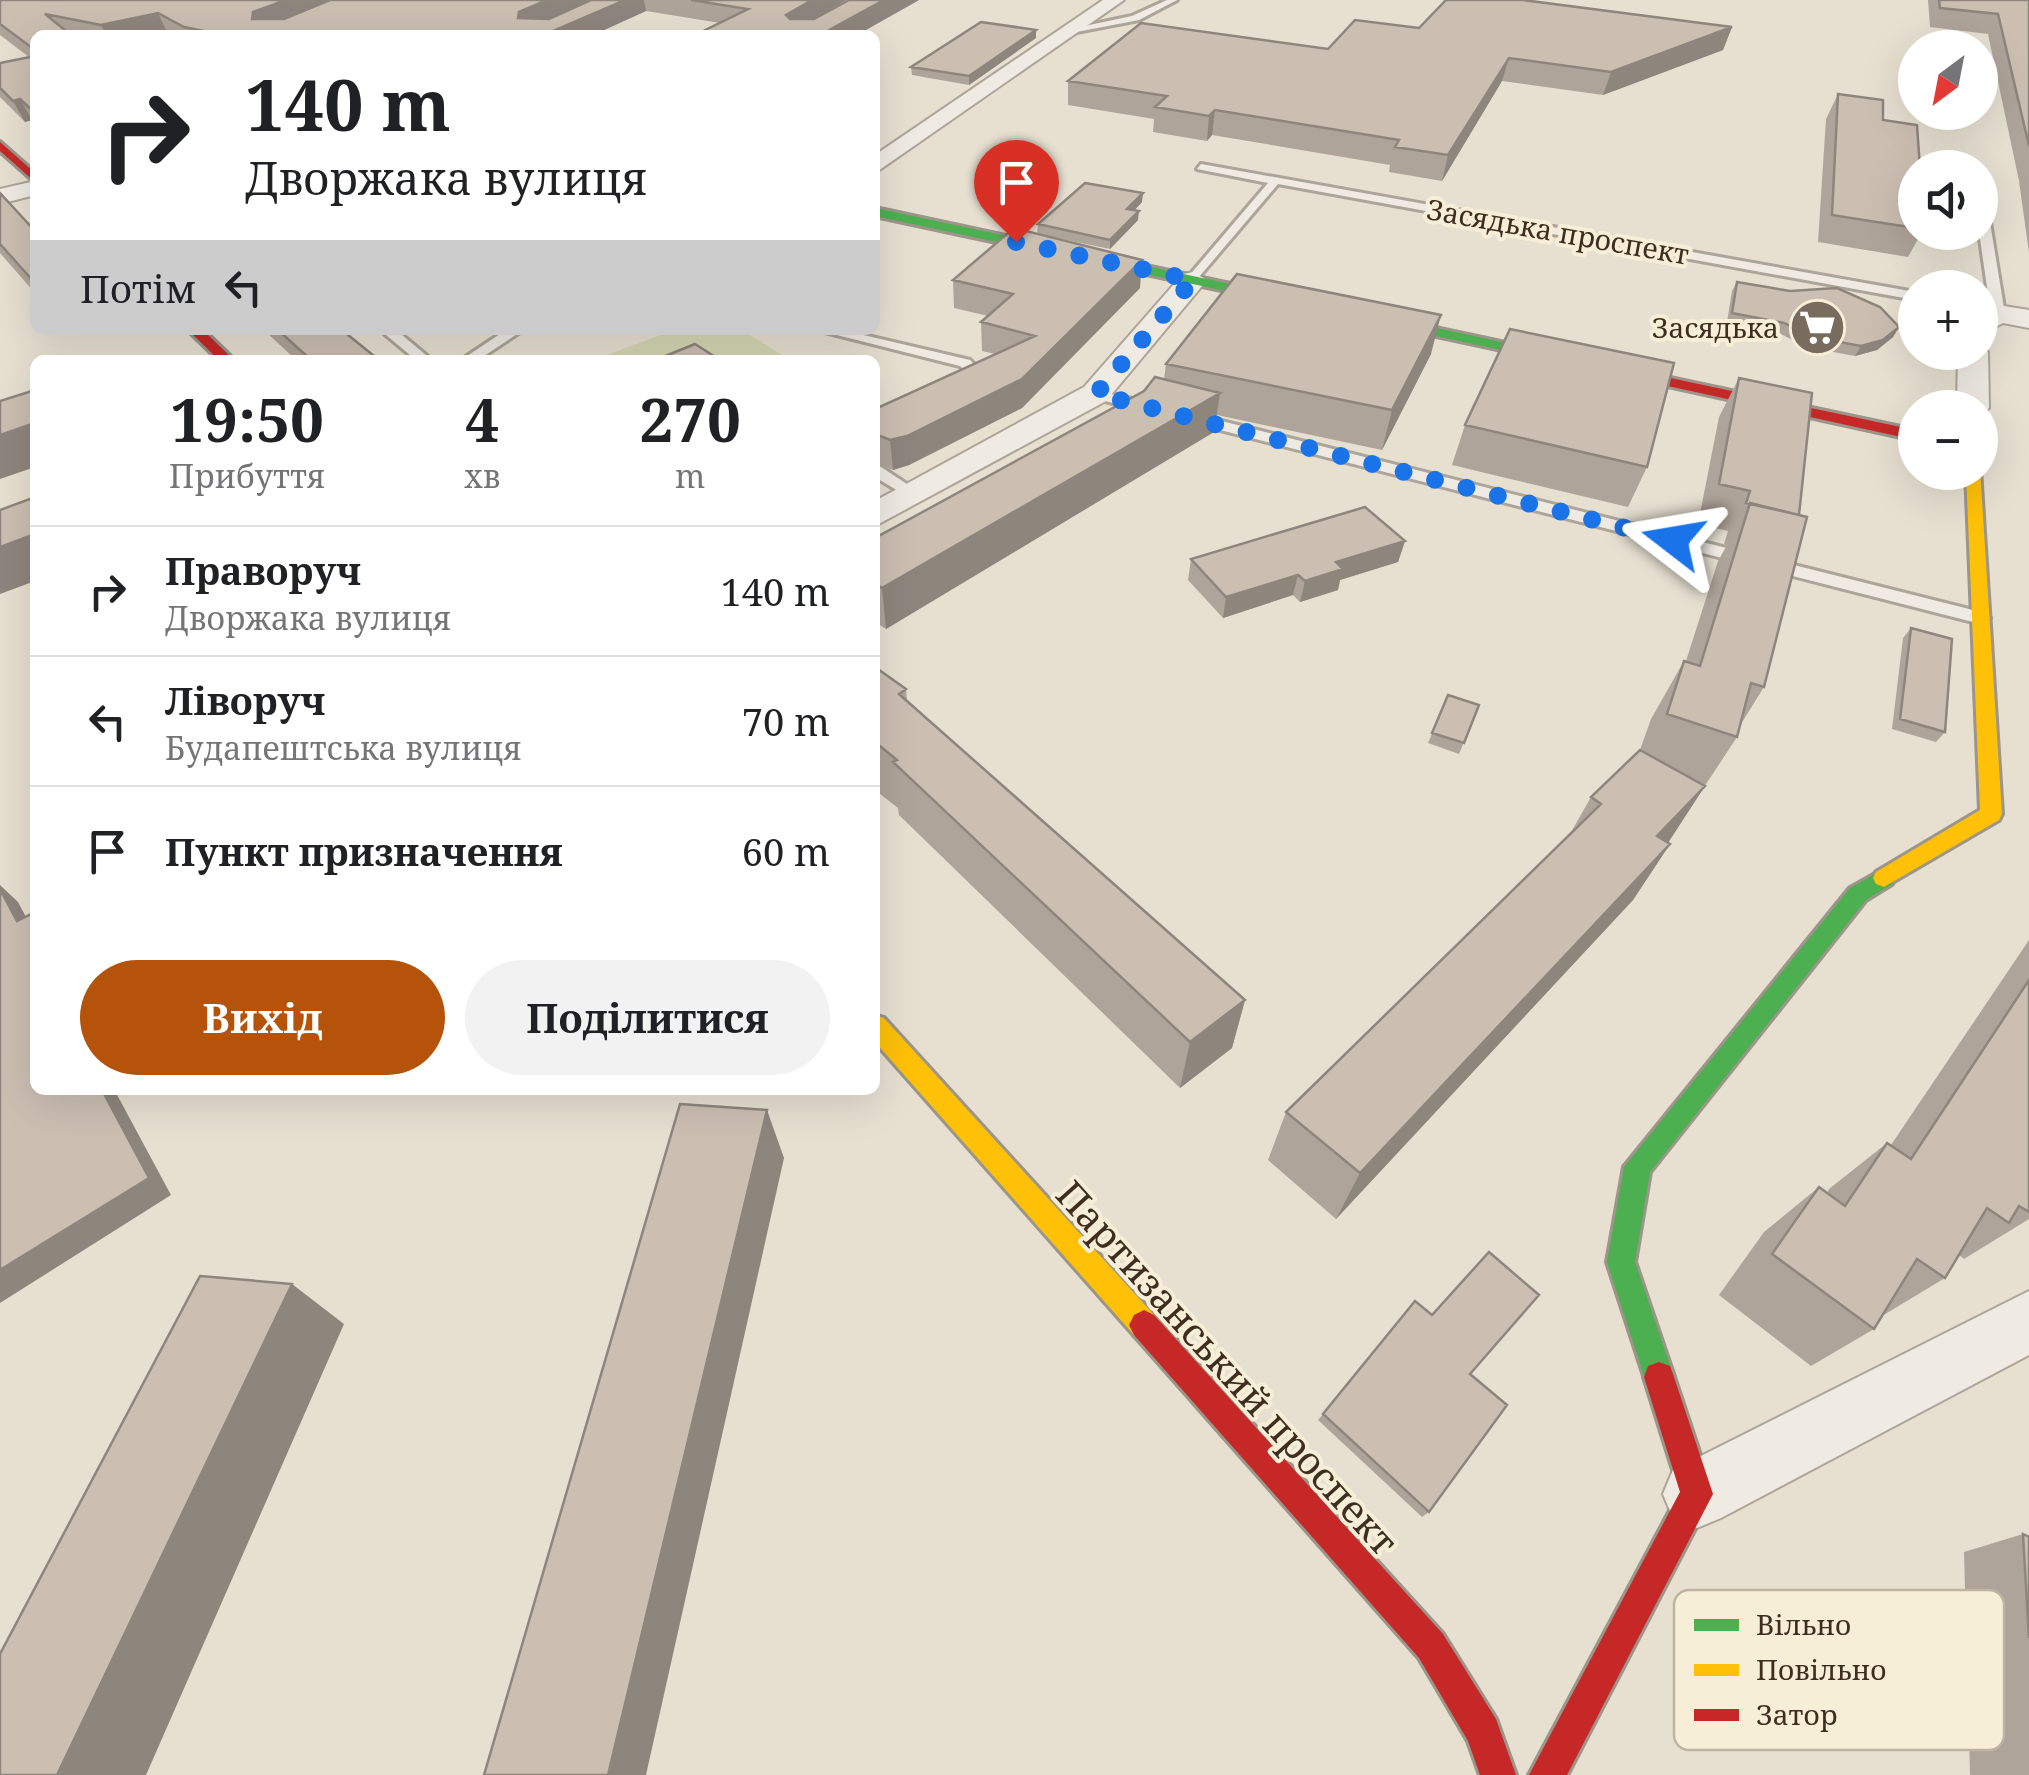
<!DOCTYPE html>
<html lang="uk">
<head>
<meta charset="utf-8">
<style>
	body { margin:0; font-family:"Noto Serif",serif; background:#f2f2f2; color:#202124; height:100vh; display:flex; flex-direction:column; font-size:38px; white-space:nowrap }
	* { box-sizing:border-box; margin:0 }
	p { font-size:32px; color:#757577 }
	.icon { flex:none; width:55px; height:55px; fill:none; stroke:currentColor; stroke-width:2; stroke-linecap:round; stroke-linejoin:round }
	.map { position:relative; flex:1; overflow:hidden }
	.drawer { position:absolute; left:30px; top:355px; width:850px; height:740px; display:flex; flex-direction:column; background:#fff; border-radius:15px; box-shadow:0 10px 40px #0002 }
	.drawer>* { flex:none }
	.top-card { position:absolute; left:30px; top:30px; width:850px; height:305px; border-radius:15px; box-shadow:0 10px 40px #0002; background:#fff; color:#202124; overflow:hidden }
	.needle { width:65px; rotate:212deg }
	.tools { position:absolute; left:1898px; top:30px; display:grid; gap:20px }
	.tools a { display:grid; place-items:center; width:100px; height:100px; border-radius:50%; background:#fff; box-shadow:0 10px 40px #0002; font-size:50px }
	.pin { position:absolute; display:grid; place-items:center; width:85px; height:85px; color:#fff; margin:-102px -42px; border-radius:50% 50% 50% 0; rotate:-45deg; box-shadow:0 0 10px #0007 }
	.pin .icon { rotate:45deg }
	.me { position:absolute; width:110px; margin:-55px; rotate:284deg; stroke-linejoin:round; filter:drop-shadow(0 0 8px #0008) }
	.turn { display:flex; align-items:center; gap:35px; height:210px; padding:0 50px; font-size:45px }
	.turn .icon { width:130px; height:130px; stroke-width:2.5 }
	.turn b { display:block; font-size:70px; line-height:85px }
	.then { display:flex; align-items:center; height:95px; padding:0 50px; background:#0003; gap:20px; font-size:38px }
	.eta { display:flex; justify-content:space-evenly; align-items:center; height:170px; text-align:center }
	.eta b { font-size:60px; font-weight:700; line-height:70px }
	.button { display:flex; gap:20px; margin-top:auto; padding:20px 50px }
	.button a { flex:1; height:115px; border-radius:60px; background:#b45309; color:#fff; font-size:40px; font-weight:700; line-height:115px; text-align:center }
	.button a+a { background:#f2f2f2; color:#202124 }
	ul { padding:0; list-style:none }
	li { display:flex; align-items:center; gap:30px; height:130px; padding:0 50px; border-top:2px solid #e0e0e0 }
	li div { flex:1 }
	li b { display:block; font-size:38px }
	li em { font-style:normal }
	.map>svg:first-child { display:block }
</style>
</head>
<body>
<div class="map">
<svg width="2029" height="1775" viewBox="0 0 2029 1775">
	<rect width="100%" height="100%" fill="#e7e0d1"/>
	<path fill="#d6d7b3" d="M674,330H742L790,360H594Z"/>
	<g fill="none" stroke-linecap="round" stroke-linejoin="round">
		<defs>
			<path id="lane" d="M1167,0H1177L1139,20L1066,34L1061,31L1132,16Z
				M1201,164L1915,292V300L1278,184L1193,284L1186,280L1188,277L1268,183L1197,169Z
				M1980,194L1986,198L2005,314L1998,318L1980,314V306L1990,308L1979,232Z
				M380,330H396L432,360H416Z
				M506,330H523L478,360H461Z
				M817,330H842L970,360L979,369L977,377L960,388H950V382L963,375L965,370L960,366Z
				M1095,390L1160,406L1163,409L1155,414L1090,397V391Z
				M1186,412L1981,612L1990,618L1981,624L1181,420V414Z
				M875,465L881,467L922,494L908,497L875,477Z"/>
			<path id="street" d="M1103,0H1124L875,173V155Z
				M35,181V195L0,204V189Z
				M1193,272L1207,280L1106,401L875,526V501L1084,387L1183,274Z
				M1998,305L2029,310V328L2003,323L1980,335V313Z
				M1980,345L1988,352L1989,408L1980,416V408H1957L1958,352H1980Z
				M2029,1291V1355L1721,1518L1697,1528L1673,1518L1663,1494L1673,1470Z"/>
			<path id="fast" d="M875,208L1595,362L1602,366L1595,370L875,216Z
				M1884,869L1892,872L1895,878L1892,884L1866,900L1650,1172L1635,1262L1674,1377L1670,1388L1659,1392L1648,1388L1607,1262L1624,1167L1850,888Z"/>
			<path id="slow" d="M1980,469L2002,814L1999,820L1884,887L1876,884L1873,878L1876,872L1980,810L1966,472H1980Z
				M875,1015L884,1018L1154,1315L1159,1325L1154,1335L1144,1340L1134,1335L875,1042Z"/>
			<path id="jam" d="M0,142L35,173V182L0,151Z
				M188,330H203L234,360H219Z
				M1595,362L1915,430V440L1590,369V363Z
				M1144,1310L1154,1315L1443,1634L1496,1719L1516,1775H1480L1468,1741L1419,1658L1134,1335L1129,1325L1134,1315Z
				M1659,1362L1670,1366L1674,1377L1713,1494L1567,1775H1529L1680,1492L1644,1377L1648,1366Z"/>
		</defs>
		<use href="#lane" stroke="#ada599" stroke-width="6"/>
		<use href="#street" stroke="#ada599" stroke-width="4"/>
		<use href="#fast" stroke="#9c958a" stroke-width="6"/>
		<use href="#slow" stroke="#9c958a" stroke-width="6"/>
		<use href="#jam" stroke="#9c958a" stroke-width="6"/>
		<use href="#lane" fill="#efebe3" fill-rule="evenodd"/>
		<use href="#street" fill="#efebe3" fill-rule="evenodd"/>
		<use href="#fast" fill="#4caf50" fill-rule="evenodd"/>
		<use href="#slow" fill="#ffc107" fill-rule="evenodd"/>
		<use href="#jam" fill="#c62828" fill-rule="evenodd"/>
	</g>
	<path fill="#afa499" d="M0,0H846L813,19L849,0H919L857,35L720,23L646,11L593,35H173L167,32L152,35H35V123L32,120L25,122L0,97V63L29,57L0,35Z
		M1928,0H2029V253L2019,181L1988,34L1930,27Z
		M1732,27L1723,50L1603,95L1502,81L1442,181L1389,172L1390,165L1212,135L1207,141L1153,132L1154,119L1068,105V81L1328,49L1419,28Z
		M1036,38L969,85L912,75L911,67Z
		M1838,94L1883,120L1915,168V232H1922L1908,257L1818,242L1826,119Z
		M0,193L35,231V293L0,253Z
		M1142,202L1135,210L1138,220L1110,249L1037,234L1038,224Z
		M953,280L1140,288L1022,408L909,465L893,470L875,463V409L995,354L982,351L981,322L988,316L954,308Z
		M1737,282L1899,327L1893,337L1877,350L1855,356L1806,347L1779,333L1727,322L1732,291Z
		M264,330H342L379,360H296Z
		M1431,354L1382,450L1217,415L1214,432L886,629L875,622V538L1164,379L1166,364Z
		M1739,378L1812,393L1764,687L1741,724L1737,737L1668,842L1670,844L1633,900L1336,1219L1268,1160L1286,1112L1570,834L1591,797L1640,750L1651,719L1684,661H1686L1718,561L1727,545L1724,544L1728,531L1698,524L1719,417Z
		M1465,425L1647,467L1628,507L1452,465Z
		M1405,541L1398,562L1340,580L1338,590L1300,602L1293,595L1223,618L1188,580L1191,559Z
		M1911,628L1945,732L1936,742L1892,729L1903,638Z
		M875,667L906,689L907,701L1245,1000L1232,1048L1180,1088L899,815L898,808L875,790Z
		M1448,695L1479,705L1459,754L1428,743Z
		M2029,940V1219L1964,1259L1959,1255L1945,1278L1882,1316L1874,1329L1811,1366L1719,1295L1764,1232L1819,1187L1827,1193L1829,1189L1887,1143L1891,1145Z
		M1470,1374L1429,1512L1422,1517L1318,1420L1323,1414Z
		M2023,1534L2029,1537V1775H1970L1964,1552Z"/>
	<path fill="#8e867d" d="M286,0H342L261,32L252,19L253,12Z
		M547,0H592L524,32L518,18L519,12Z
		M625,0H644L646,11L593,35H544Z
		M812,0H846L788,34L786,15Z
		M884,0H919L857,35H820Z
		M158,13L167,32L152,35H106L101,25Z
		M1732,27L1723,50L1603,95L1611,72Z
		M1036,30V38L969,85V76Z
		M1509,58L1502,81L1442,181L1448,155Z
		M20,99L32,120L25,122L13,101Z
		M1215,110L1212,135L1207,141L1209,116Z
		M1143,193L1142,202L1127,218V209Z
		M1139,211L1138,220L1110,249V240Z
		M1142,260L1140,288L1022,408L909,465L893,470L890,440Z
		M1441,315L1431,354L1382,450L1392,410Z
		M1899,327L1893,337L1877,350L1855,356L1861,346Z
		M1220,393L1214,432L886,629L882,588Z
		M35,423V467L0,479V435Z
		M35,534V581L0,594V547Z
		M1405,541L1398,562L1340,580L1338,590L1300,602L1305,581L1336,562Z
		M1298,575L1293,595L1223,618L1226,597Z
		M1705,786L1668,843L1657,836Z
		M1670,844L1633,900L1336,1219L1360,1173Z
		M0,885L18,902L35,934L17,921L0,889Z
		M1245,1000L1232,1048L1180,1088L1190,1042Z
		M102,1090H116L115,1091L171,1195L0,1303V1270Z
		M767,1110L784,1158L646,1775H608Z
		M292,1284L344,1324L146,1775H57Z"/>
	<path fill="#cbbfb2" stroke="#8e867d" stroke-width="2.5" d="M0,0H286L253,12L252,19H284L330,0H547L519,12L518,18L549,19L591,0H625L544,35H224L184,27L158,13L101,25L45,14L71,35H35V50L0,24Z
		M691,0H812L786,15L790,19H814L849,0H884L820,35H695L748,9Z
		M1446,0H1523L1732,27L1611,72L1509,58L1448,155L1395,147L1399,140L1215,110L1209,116L1155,107L1167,96L1068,81L1141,23L1328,49L1355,20L1419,28Z
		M1939,0H2029V146L1998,14L1940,8Z
		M981,22L1036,30L969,76L911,67Z
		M35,56V113L20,99L13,101L0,88V63Z
		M1838,94L1883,100V120L1917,125L1920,168H1915V228L1832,215Z
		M1085,183L1143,193L1127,209L1139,211L1110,240L1038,224Z
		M0,193L35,231V283L0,244Z
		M1014,228L1142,260L1022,379L907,436L890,440L875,434V409L1035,336L981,322L1013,294L953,280Z
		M1237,274L1441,315L1392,410L1166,364Z
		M1737,282L1790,291L1837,288L1880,307L1899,327L1883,340L1861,346L1812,337L1784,323L1732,313Z
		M1510,329L1674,363L1647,467L1465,425Z
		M278,330H342L379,360H311Z
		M695,344L720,360H656L658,359Z
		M1155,377L1220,393L882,588L875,583V538L1144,391Z
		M1739,378L1812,393L1799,515L1746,503L1750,491L1719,484Z
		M35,390V423L0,435V401Z
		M35,497V534L0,547V510Z
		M1750,503L1807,517L1764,687L1751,683L1737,737L1667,714L1684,661L1700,666Z
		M1365,507L1405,541L1336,562L1343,569L1305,581L1298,575L1226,597L1191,559Z
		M1911,628L1952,639L1945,732L1900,719Z
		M875,667L906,689L899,694L1245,1000L1190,1042L893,762L897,760L875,742Z
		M1448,695L1479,705L1464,743L1432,733Z
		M1640,750L1705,786L1657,836L1670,844L1360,1173L1286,1112L1601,804L1591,797Z
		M0,889L17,921L35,912V1090H102L149,1178L0,1270Z
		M2029,980V1212L2019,1206L2009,1223L1987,1208L1945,1278L1917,1259L1874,1329L1772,1254L1819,1187L1845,1206L1887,1143L1911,1159Z
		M680,1104L767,1110L608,1775H484Z
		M1489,1252L1539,1295L1470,1374L1507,1405L1429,1512L1323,1414L1415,1301L1432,1315Z
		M200,1276L292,1284L57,1775H0V1654Z
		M2023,1534L2029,1537V1638Z"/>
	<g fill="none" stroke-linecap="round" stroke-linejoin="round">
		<path stroke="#1a73e8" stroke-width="18" stroke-dasharray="0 32.4" d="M1016,242L1193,280L1096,394L1673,540"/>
	</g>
	<defs>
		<symbol id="supermarket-disc" viewBox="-11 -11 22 22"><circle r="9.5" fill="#786c5e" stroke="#f7eed8"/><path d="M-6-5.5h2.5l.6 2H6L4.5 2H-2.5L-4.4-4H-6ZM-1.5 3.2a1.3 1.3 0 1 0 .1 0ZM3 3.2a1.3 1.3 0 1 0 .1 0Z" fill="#fff"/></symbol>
	</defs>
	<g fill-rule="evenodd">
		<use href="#supermarket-disc" x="1786" y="296" width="63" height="63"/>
	</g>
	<g text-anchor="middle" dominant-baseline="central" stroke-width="8" stroke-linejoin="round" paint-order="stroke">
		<g font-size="28" fill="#3d2e20" stroke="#f7eed8">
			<text transform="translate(1558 231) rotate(10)">Засядька проспект</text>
		</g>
		<g font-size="28" fill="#3d2e20" stroke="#f7eed8" text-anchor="end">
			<text x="1779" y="327">Засядька</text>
		</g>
		<g font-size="38" fill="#3d2e20" stroke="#f7eed8">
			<text transform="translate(1228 1367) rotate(48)">Партизанський проспект</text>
		</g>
	</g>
	<rect x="1674" y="1590" width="330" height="160" rx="15" fill="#f7eed8" stroke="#bfb4a1" stroke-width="2.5"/>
	<rect x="1694" y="1619" width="45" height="12" fill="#4caf50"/>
	<rect x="1694" y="1664" width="45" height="12" fill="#ffc107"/>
	<rect x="1694" y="1709" width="45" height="12" fill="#c62828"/>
	<g font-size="28" fill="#3d2e20">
		<text x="1756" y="1635">Вільно</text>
		<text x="1756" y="1680">Повільно</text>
		<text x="1756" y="1725">Затор</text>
	</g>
</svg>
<div class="tools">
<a><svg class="needle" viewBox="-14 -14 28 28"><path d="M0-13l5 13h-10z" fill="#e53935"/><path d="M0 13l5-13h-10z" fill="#757577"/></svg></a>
<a><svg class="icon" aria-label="sound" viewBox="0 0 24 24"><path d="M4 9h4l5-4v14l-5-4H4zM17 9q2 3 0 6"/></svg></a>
<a>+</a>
<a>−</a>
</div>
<div class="pin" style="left:1016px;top:242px;background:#d93025"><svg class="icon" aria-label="arrive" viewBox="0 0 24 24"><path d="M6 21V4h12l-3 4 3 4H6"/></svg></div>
<svg class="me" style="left:1673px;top:540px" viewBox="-20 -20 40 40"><path d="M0-17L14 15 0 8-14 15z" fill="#1a73e8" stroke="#fff" stroke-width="4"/></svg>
<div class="top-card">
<div class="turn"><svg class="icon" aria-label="right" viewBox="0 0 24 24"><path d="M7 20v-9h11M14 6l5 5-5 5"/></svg><div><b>140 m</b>Дворжака вулиця</div></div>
<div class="then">Потім<svg class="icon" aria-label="left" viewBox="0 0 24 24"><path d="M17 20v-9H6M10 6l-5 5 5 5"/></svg></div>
</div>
<section class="drawer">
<div class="eta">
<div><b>19:50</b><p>Прибуття</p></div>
<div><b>4</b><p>хв</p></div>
<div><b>270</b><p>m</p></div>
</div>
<ul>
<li><svg class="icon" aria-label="right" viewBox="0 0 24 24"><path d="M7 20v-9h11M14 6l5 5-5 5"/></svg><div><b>Праворуч</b><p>Дворжака вулиця</p></div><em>140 m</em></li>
<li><svg class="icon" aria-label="left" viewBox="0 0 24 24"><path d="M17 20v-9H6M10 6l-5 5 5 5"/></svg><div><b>Ліворуч</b><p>Будапештська вулиця</p></div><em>70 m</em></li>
<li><svg class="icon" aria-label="arrive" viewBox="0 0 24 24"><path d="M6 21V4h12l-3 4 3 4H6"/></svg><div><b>Пункт призначення</b></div><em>60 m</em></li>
</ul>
<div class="button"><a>Вихід</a><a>Поділитися</a></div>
</section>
</div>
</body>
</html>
